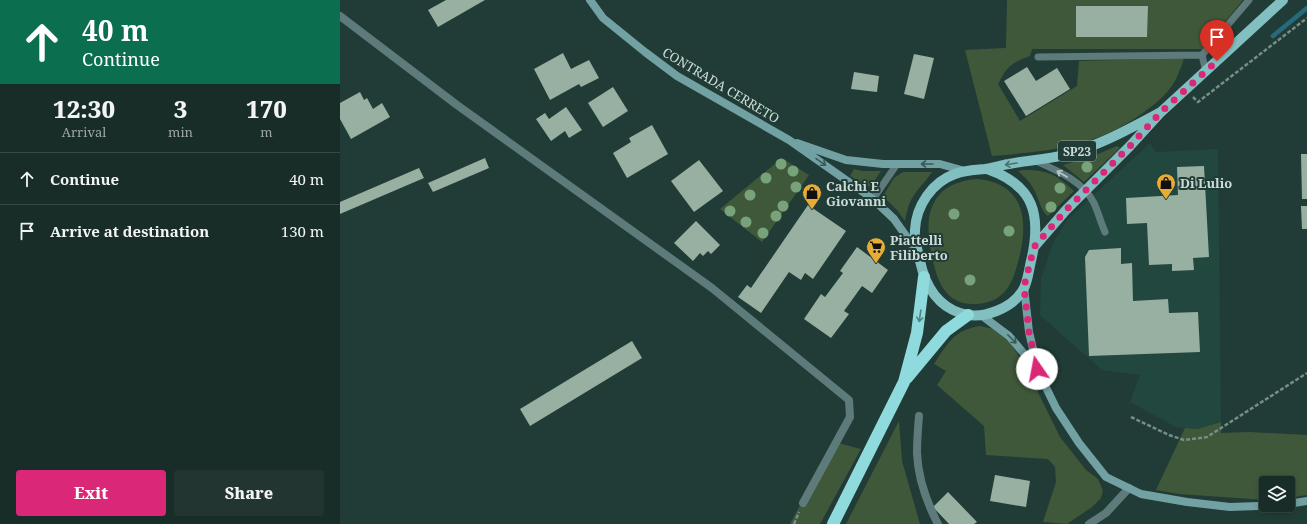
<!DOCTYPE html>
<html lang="en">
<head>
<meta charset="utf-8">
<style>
	body { margin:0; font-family:"Noto Serif",serif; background:#223530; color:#f1f3f6; height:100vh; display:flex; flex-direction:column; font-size:15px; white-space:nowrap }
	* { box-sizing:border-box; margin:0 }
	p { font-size:13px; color:#9fa8a8 }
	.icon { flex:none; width:22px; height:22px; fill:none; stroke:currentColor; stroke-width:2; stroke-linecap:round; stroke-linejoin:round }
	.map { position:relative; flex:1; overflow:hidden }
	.details { display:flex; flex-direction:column; background:#192d28; width:340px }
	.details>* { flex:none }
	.hud { background:#0b6e4f; color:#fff; overflow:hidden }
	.fabs { position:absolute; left:919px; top:476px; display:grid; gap:8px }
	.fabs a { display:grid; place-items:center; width:36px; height:36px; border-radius:4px; background:#192d28; box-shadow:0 2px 6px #0003,0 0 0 1px #374945; font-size:20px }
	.pin { position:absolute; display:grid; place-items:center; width:34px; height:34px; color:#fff; margin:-41px -17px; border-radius:50% 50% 50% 0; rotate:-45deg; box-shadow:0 0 4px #0007 }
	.pin .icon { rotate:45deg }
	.me { position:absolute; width:44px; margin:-22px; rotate:348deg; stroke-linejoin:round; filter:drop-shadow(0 0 3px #0008) }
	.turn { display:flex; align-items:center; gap:14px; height:84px; padding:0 16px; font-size:18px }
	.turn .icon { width:52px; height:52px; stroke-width:2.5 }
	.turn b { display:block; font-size:28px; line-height:34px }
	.eta { display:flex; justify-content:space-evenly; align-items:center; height:68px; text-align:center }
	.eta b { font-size:24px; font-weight:800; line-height:28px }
	.primary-button { display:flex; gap:8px; margin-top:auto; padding:8px 16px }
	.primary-button a { flex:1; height:46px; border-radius:4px; background:#db2777; color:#fff; font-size:16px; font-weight:800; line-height:46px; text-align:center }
	.primary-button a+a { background:#223530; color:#f1f3f6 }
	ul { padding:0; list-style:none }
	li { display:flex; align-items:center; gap:12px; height:52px; padding:0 16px; border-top:1px solid #374945 }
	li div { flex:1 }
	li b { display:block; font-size:15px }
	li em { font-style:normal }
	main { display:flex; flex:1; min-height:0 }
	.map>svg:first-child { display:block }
</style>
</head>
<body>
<main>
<section class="details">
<div class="hud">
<div class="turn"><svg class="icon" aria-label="ahead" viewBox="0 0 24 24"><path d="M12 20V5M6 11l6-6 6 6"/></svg><div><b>40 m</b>Continue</div></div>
</div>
<div class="eta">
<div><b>12:30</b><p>Arrival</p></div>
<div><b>3</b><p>min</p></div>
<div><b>170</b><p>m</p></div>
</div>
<ul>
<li><svg class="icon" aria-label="ahead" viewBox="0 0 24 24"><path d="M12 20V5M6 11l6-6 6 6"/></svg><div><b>Continue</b></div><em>40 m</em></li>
<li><svg class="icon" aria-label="arrive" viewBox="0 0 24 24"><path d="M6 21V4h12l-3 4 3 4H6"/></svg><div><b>Arrive at destination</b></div><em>130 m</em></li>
</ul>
<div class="primary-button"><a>Exit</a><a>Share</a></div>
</section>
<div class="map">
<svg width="967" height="524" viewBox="0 0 967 524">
	<rect width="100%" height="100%" fill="#213c36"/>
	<path fill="#22473f" d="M810,143L816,152L878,149L881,422L858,429L836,427L790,402L800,375L762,370L700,315L701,279L713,243L728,219Z"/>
	<path fill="#40583a" d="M667,0H903L862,49H692L690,56C671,63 667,66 658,84L680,121L737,86L739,61L844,58C835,88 825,97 800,115C752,148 709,151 652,156L625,50L666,48Z
		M777,146L780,148L744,182L723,165L751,157Z
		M442,158L469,175L422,242L380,209Z
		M514,169L522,171H541L530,187L510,176Z
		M684,170C708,170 717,175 734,191L708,216C701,212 698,195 693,188C689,181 684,176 678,171Z
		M563,172H592C577,193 570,193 565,221L557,210L543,196L554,178Z
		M636,179C681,182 689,216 680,254C674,279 668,302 637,304C603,306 596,277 591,251C583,212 593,183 636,179Z
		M640,326L654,329L669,341L684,364L720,437L746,470L758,479L763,491L761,498L752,507L727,524L703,522L716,482L715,467L708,459L646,455L644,426L597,385L606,371L594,364C608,343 614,330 640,326Z
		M559,421L562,461L580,524H506Z
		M881,422V433L910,432L967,435V495L948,498V483H926V500L839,494L816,490L845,428L858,429Z
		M494,442L521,449L480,524H450Z"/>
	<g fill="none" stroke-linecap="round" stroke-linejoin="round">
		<path stroke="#256b7d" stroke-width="4.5" d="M933,36L967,8"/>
	</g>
	<path fill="#97b0a1" d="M106,0H145L98,27L88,10Z
		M736,6H808L807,37H736Z
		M223,53L231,69L249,60L259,78L241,87L239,84L210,100L194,69Z
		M574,54L594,58L584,99L564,94Z
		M687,67L696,81L717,68L730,89L686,116L664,81Z
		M514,72L539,76L537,92L511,89Z
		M273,87L288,111L263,127L248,103Z
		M20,92L24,100L27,98L33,109L42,103L50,117L11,139L0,119V103Z
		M226,107L242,130L229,138L225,131L211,141L196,119L205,113L209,119Z
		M312,125L328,154L287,178L273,153L291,142L289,138Z
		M961,154H967V199H962Z
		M145,158L149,168L93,192L88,183Z
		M359,160L383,191L354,212L331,181Z
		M864,166L869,257L853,258L854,270L832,271V264L809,265L807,223L787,224L786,198L838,195L837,167Z
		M79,168L84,178L0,214V202Z
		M468,205L506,231L473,279L465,273L461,280L449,272L421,313L398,297L407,285L411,288Z
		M961,206H967V229H962Z
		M356,221L380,245L371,254L368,251L363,256L360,253L353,261L334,243Z
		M517,247L548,270L532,293L522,286L504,311L509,314L491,338L464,319L481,294L485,297L503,273L500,271Z
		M781,248V264L792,263L793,301L828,299L829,313L858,312L860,352L749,356L745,257L749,250Z
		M292,341L302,358L190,426L180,409Z
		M655,475L690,481L686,507L650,501Z
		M608,492L637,522L634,524H609L593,507Z"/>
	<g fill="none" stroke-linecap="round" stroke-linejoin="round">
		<path stroke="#778d88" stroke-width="2.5" stroke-dasharray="4 2" stroke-linecap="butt" d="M853,97L858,102L967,18
			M791,417L829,435L844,440L867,437L967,373
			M454,524L459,512"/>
		<path stroke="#5e7b7c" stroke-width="7" d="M862,55L909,0
			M862,55L866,72
			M698,57L862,55
			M696,161C716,170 743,181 754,203C758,212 761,223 765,232
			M533,199L557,164"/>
		<path stroke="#5e7b7c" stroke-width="8" d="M0,16L117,105L372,288L509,400L510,417L463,503
			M579,416C578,428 577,441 577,453C578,478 587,503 598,524
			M749,524L766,513L789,488"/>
		<path stroke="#72a1a3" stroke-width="8" d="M250,0L263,18L305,52L337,76L449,140L533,199L554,219L576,250
			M457,143L506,160L543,164H600L625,171
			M684,287L689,332L697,366
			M641,315L669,336L697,369L716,408L739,443L766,477L801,494L847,502L890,507L943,505
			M948,504L967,501"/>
		<path stroke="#82bfc1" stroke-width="10" d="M647,169C694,185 702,215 691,261C689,269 688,280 684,288C674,308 642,321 620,313C596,305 585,284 580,261C578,251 574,241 575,230C576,206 592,182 615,174C625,170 635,170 645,169C653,168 661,165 669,164C687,160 706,160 724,155C759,146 789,129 821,112
			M694,247L726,210L790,146L821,112L943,0"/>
		<path stroke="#8fdadc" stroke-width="12" d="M567,378L606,331L628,315
			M493,524L564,382L577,333L584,277"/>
	</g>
	<g fill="#78a27a">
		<circle cx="441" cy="164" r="5.5"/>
		<circle cx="747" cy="167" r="5.5"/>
		<circle cx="453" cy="171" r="5.5"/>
		<circle cx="426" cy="178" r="5.5"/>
		<circle cx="456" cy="187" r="5.5"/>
		<circle cx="720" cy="188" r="5.5"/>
		<circle cx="410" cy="195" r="5.5"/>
		<circle cx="443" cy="206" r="5.5"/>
		<circle cx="711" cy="207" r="5.5"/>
		<circle cx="390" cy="211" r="5.5"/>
		<circle cx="614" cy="214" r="5.5"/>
		<circle cx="436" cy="216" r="5.5"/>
		<circle cx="406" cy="222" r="5.5"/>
		<circle cx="669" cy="231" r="5.5"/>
		<circle cx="423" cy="233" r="5.5"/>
		<circle cx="630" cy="280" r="5.5"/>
	</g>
	<defs><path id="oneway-shaft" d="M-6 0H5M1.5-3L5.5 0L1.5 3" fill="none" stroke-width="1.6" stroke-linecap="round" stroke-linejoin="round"/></defs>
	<g stroke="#395a57">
		<use href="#oneway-shaft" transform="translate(481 162) rotate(35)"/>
		<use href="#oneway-shaft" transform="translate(587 164) rotate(180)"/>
		<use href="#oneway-shaft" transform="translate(672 339) rotate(45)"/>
	</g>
	<use stroke="#48706e" href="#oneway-shaft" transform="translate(671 164) rotate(171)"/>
	<use stroke="#b6c9c6" href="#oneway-shaft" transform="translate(722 174) rotate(-150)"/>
	<use stroke="#528381" href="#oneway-shaft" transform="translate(580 316) rotate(98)"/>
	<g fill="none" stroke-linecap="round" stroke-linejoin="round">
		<path stroke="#db2777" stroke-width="7" stroke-dasharray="0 12.6" d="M697,369L689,332L684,287L694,247L726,210L790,146L821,112L877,61"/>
	</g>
	<defs>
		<symbol id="shop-pin" viewBox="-11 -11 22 30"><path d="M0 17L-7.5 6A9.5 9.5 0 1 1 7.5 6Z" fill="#e7ac36" stroke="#213c36"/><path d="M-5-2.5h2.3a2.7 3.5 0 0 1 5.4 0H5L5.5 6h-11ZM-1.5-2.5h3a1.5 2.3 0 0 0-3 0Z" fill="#111"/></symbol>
		<symbol id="supermarket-pin" viewBox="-11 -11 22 30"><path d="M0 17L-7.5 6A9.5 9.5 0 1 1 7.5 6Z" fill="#e7ac36" stroke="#213c36"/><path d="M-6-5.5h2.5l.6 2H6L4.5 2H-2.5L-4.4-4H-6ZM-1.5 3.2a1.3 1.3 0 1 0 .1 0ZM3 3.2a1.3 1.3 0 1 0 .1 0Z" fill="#111"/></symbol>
	</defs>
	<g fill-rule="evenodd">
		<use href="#shop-pin" x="815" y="172" width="22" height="30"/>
		<use href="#shop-pin" x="461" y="182" width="22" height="30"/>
		<use href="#supermarket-pin" x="525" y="236" width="22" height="30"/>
	</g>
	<g text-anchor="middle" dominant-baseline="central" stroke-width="4" stroke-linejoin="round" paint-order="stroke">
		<rect fill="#213c36" stroke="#99aca7" stroke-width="1" x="718" y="141" width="38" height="20" rx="3"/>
		<g font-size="12" font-weight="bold" fill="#ccdcd8">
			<text x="737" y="151">SP23</text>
		</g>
		<g font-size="13" fill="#ccdcd8" stroke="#213c36">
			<text transform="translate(381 85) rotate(31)">CONTRADA CERRETO</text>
		</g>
		<g font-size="13" font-weight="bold" fill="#ccdcd8" stroke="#213c36" text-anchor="start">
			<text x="840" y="183">Di Lulio</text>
			<text x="486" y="186">Calchi E<tspan x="486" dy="15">Giovanni</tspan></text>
			<text x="550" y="240">Piattelli<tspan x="550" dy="15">Filiberto</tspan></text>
		</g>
	</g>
</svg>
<div class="fabs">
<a><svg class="icon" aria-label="layers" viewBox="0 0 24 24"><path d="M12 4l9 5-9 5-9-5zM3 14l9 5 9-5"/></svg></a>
</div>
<div class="pin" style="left:877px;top:61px;background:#d93025"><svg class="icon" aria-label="arrive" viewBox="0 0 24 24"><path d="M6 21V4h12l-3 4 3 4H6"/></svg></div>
<svg class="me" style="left:697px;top:369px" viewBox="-20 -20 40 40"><circle r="19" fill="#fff"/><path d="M0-13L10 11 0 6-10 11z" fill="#db2777"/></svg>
</div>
</main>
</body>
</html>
